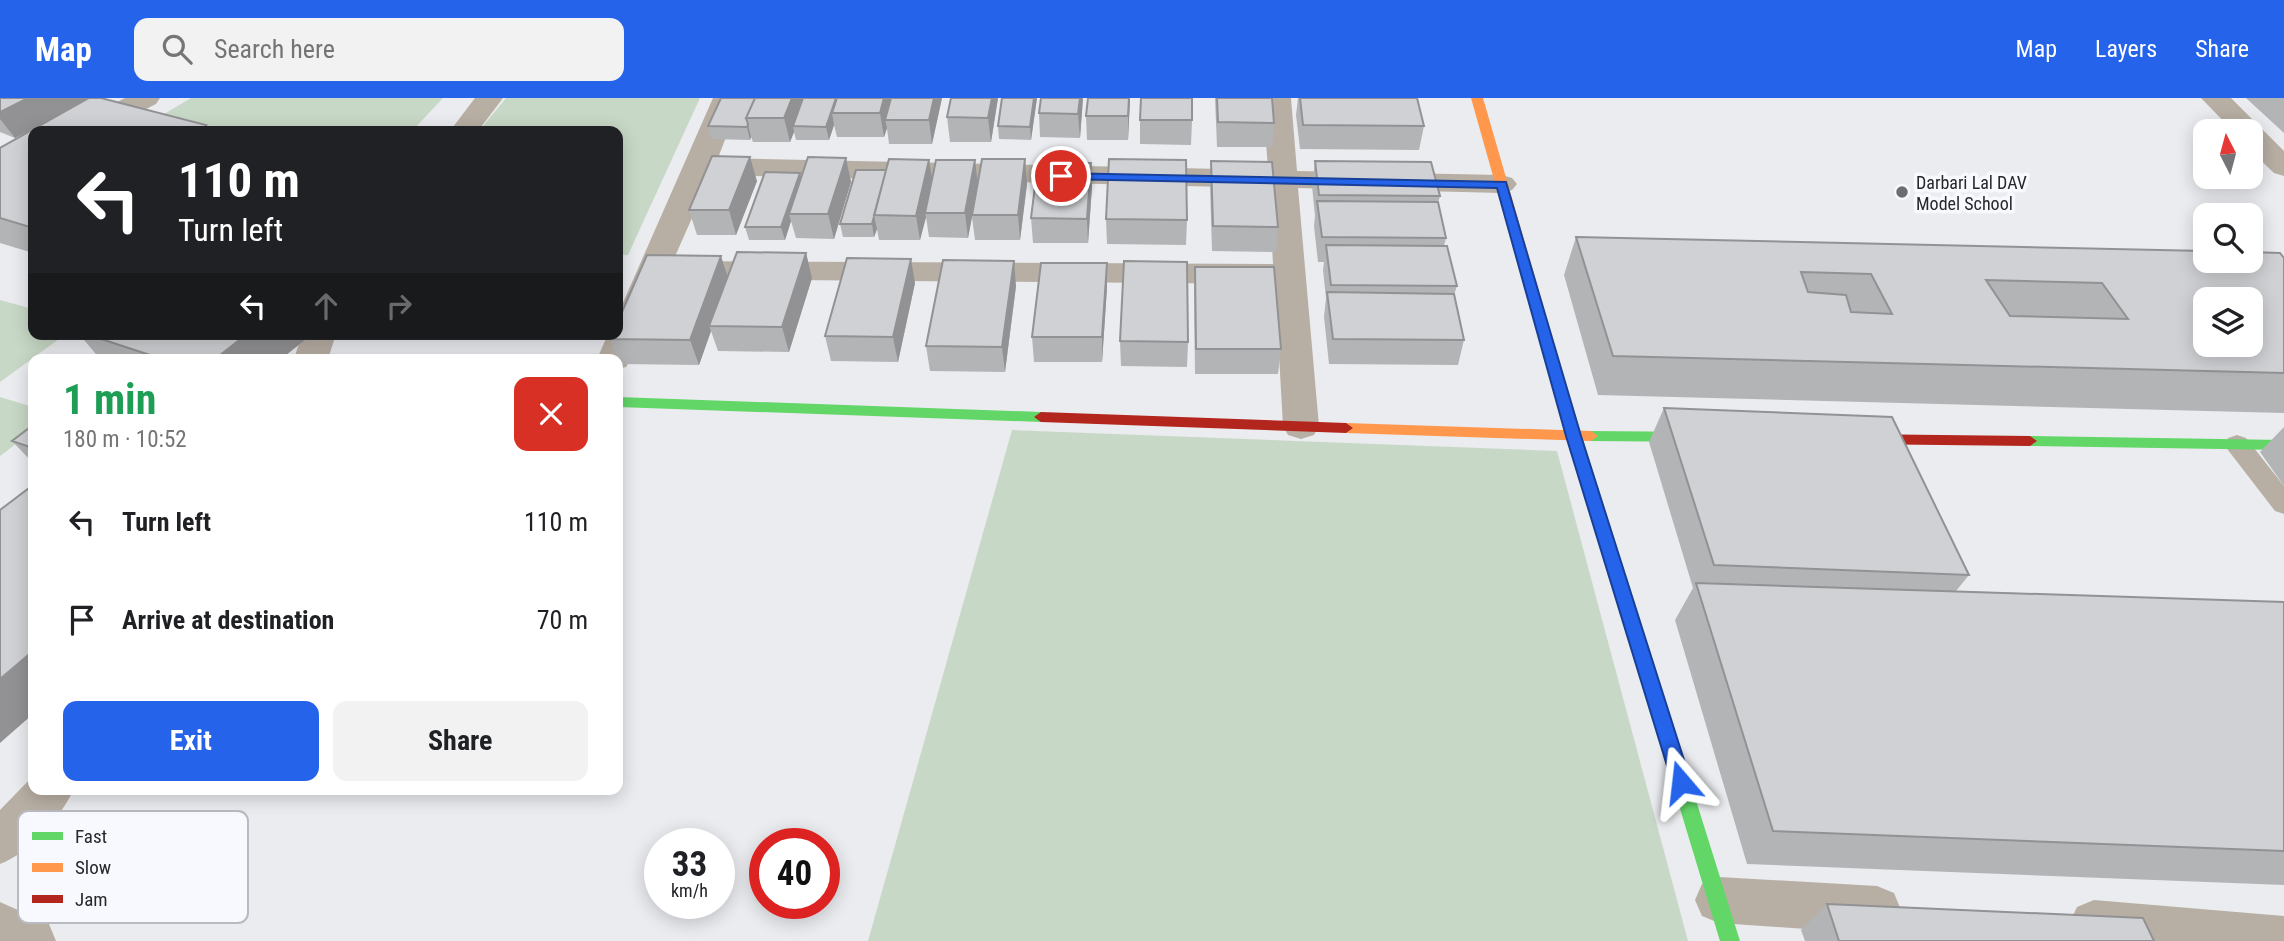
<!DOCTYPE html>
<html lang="en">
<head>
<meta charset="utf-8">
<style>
	body { margin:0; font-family:"Roboto Condensed",sans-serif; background:#f2f2f2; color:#202124; height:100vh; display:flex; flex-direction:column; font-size:26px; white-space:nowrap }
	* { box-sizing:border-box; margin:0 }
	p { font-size:23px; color:#757577 }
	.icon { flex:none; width:38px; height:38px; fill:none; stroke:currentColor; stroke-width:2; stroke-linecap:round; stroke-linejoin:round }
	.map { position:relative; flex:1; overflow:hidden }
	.details { position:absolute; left:28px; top:256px; width:595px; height:441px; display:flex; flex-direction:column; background:#fff; border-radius:14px; box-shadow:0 4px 18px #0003 }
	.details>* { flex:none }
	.hud { position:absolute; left:28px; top:28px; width:595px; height:214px; border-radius:14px; box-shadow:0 4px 18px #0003; background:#202124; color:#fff; overflow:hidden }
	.needle { width:46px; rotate:354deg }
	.buttons { position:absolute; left:2193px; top:21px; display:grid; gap:14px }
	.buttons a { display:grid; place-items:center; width:70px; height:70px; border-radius:14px; background:#fff; box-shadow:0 4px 18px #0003; font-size:35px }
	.speed { position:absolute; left:644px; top:730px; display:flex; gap:14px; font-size:35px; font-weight:700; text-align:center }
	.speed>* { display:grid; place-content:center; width:91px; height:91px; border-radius:50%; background:#fff; box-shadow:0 4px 18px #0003; line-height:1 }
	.speed small { font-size:18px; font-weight:400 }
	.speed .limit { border:10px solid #d22; background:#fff; color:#111 }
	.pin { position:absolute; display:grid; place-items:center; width:60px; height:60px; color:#fff; margin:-30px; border:4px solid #fff; border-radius:50%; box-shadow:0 2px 7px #0007 }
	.me { position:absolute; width:77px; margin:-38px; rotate:343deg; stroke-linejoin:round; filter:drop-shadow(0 0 5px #0008) }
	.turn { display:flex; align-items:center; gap:24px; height:147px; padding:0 35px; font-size:32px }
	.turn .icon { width:91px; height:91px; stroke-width:2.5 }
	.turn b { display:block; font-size:49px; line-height:60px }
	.lanes { display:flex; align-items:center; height:66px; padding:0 35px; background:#0003; justify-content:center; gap:35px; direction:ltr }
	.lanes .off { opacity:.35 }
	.round { display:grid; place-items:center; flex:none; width:74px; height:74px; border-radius:14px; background:#f2f2f2 }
	.headline { display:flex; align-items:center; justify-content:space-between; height:119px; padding:0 35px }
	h1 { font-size:42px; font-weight:700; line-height:52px; color:#1e9e55 }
	.button { display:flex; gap:14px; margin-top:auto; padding:14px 35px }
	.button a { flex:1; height:80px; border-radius:14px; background:#2563eb; color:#fff; font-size:28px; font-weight:700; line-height:80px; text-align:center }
	.button a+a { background:#f2f2f2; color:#202124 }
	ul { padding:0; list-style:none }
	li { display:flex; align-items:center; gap:21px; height:98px; padding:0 35px }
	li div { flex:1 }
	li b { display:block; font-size:26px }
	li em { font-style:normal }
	header { display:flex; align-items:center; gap:42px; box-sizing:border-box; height:98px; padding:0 35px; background:#2563eb; color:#fff }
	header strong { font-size:33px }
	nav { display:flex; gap:38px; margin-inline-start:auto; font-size:24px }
	.search { width:490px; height:63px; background:#f2f2f2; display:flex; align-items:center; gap:18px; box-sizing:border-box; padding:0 24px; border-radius:14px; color:#757577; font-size:26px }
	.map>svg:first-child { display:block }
</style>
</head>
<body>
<header>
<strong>Map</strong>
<div class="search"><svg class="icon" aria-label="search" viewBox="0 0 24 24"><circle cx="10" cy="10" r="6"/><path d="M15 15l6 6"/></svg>Search here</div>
<nav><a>Map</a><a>Layers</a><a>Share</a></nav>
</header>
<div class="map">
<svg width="2284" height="843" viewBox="0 0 2284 843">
	<rect width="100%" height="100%" fill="#ebecf0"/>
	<path fill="#c8d8c6" d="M191,0H443L412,33H229L164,16Z
		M506,0H700L628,157H618V33H479Z
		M0,202L33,211V236H66L0,284Z
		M0,299L33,309V333L0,358Z
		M1012,332L1557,353L1688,843H868Z"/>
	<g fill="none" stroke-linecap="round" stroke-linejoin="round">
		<path fill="#b8afa4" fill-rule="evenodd" d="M2237,337L2246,340L2284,388V416L2275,413L2228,352L2225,346L2228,340Z"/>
		<path fill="#b8afa4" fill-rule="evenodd" d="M125,0H160L156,6L102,33H67L71,27Z
			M475,0H503L478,33H450Z
			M713,0H741L718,60L1268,72L1263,0H1291L1297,73L1502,77L1512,80L1517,86L1512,92L1502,95L1298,90L1319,328L1314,337L1301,341L1288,337L1283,328L1275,186L666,181L631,261L626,269L618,271V261H597L608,236H618V216ZM711,77L1269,90L1273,166L673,163Z
			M2201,0H2231L2284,53V78L2274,75L2250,52V33H2233Z
			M302,236H336L328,261H294Z
			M33,678V691H74C61,719 29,755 0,766V712Z
			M1719,779L1877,788L1894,795L1901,812L1894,829L1877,836L1719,825L1702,818L1695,802L1702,786Z
			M2094,802L2284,818V843H2077L2069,826L2077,809Z
			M0,804L49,826L56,843H0Z"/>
		<path fill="#63d668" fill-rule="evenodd" d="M1559,282L1566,287L1740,843H1720L1552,287Z
			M618,299L1041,314L1048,319L1041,324L618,309Z
			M1591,333L1704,334L1711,339L1704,344L1591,343L1584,338Z
			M2030,338L2284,342V352L2030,348L2023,343Z"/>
		<path fill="#ff974d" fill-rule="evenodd" d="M1471,0H1483L1566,287L1564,290L1559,292L1552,287Z
			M1346,325L1591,333L1598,338L1591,343L1346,335L1339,330Z"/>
		<path fill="#b3261e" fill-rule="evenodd" d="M1041,314L1346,325L1353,330L1346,335L1041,324L1034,319Z
			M1852,336L2030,338L2037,343L2030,348L1852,346L1845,341Z"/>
	</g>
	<path fill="#b3b4b6" d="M0,0H101L33,33V155L0,145V50L50,22L15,40L0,34Z
		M721,0H942L932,46H889L887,30L884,39H837L834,27L829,42H796L794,34L790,44H753L751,39L750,42L712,41L708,28Z
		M951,0H998L991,44H950L947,19Z
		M1037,0L1031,42L999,41L998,28Z
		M1083,0L1080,40L1040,39L1039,15Z
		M1088,0H1130L1128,42H1087L1086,18Z
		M1215,0H1272L1274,25L1272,49H1217Z
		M1298,0H1417L1424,28L1419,52L1300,51L1296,17Z
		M2246,0H2284V35Z
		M1140,22H1192L1191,47L1140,46Z
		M846,60L851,84L834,141L796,140L791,123L785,142H749L745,129L801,80Z
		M1025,61L1027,86L1020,142H975L972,119L968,140L929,139L926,119L920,142H879L877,131L874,139H843L840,126L932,82L978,86Z
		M1211,63L1278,129L1276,154L1212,153L1210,88Z
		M1315,63L1440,98L1438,105L1446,140L1444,148L1457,188L1454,197L1464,242L1458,267L1329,266L1324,219L1326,200L1323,172L1324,164H1318L1314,128L1315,118L1312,88Z
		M757,83L736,137H697L689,112Z
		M1092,89L1088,145H1033L1031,120Z
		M1106,121L1187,122L1186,147L1107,146Z
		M1576,139L2284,160V315L1598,297L1564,177Z
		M806,155L812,180L789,254L718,253L711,233L699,267L620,266L610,241L728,178Z
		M1107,165V190L1102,264H1034L1032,239Z
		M1195,169L1281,251L1278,276H1195L1194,194Z
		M915,185L898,264L831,263L825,238Z
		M1016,188L1005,274L930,273L926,248Z
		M79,236H303L306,241L281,261H100Z
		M1120,243L1188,244L1187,269L1121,268Z
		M1664,310L1969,477L1956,493L2284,504V787L1747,766L1675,522L1693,490L1649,344Z
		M33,327V365L12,343Z
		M2284,329V388L2260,354Z
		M1827,806L2154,843H1805L1801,832Z"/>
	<path fill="#929294" d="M28,0H93L15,40L0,21V14Z
		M792,0H807L793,28L794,34L790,44L784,20Z
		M884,0H895L885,22L887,30L884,39L880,15Z
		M934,0H942L932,46L929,22Z
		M992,0H998L991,44L988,20Z
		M1034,0H1037L1031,42L1030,29Z
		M1080,0H1083L1080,40L1078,16Z
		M1129,0H1130L1128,42V18Z
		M832,15L834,27L829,42L826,29Z
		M748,26L751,39L750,42L747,29Z
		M206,27L209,33H196Z
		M750,59L757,83L736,137L729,112Z
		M846,60L851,84L834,141L828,116Z
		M1025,61L1027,86L1020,142L1018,117Z
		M929,62L933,86L925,115L926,119L920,142L916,118Z
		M975,62L978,87L968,140L965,115Z
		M1091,65L1092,89L1088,145L1087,121Z
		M800,75L803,88L789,116L791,123L785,142L781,129Z
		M874,118L877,131L874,139L872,126Z
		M806,155L812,180L789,254L782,229Z
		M721,158L729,183L709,228L711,233L699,267L690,242Z
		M911,161L915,185L898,264L893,239Z
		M1014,163L1016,188L1005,274L1002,249Z
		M1107,165V190L1102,264V239Z
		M247,236H303L306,241L281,261H215Z
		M33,553V616L0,645V581Z"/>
	<path fill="#d0d1d4" stroke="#929294" stroke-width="2" fill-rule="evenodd" d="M0,0H28L0,14Z
		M89,0H101L206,27L196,33H33V130L0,120V50Z
		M721,0H755L746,20L748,26L747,29L708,28Z
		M755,0H792L784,20H746Z
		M803,0H836L826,29L793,28Z
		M837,0H884L880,15H832Z
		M891,0H934L929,22H885Z
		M951,0H992L988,20L947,19Z
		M1002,0H1034L1030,29L998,28Z
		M1041,0H1080L1078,16L1039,15Z
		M1088,0H1129L1128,18H1086Z
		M1141,0H1192V22H1140Z
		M1217,0H1272L1274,25L1218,24Z
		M1300,0H1417L1424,28L1303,27Z
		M712,58L750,59L729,112H689Z
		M808,59L846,60L828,116H789Z
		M889,61L929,62L916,118L874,117Z
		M982,61H1025L1018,117H972Z
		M1109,61L1186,62L1187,122L1106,121Z
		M936,62H975L965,115H925Z
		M1211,63L1272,64L1278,129L1213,128Z
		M1315,63L1431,64L1440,98L1319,97Z
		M1038,64L1091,65L1087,121L1031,120Z
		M856,72H886L872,126H840Z
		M765,74L800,75L781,129H745Z
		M1317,103L1438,104L1446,140L1322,139Z
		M1576,139L2205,153V163H2250V154L2280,155L2284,160V275L1613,258ZM1801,174L1871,176L1892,216L1851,214L1846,197L1808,194ZM1986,182L2102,185L2128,221L2010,218ZM2205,201H2250V247H2205Z
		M1326,147L1447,148L1457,188L1331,187Z
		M737,154L806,155L782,229L709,228Z
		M647,157L721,158L690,242L610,241L612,236H618V223Z
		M847,160L911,161L893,239L825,238Z
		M943,162L1014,163L1002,249L926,248Z
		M1124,163L1187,164L1188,244L1120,243Z
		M1041,165H1107L1102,239H1032Z
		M1195,169H1274L1281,251H1196Z
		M1327,194L1454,196L1464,242L1333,241Z
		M86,236H247L215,261H162Z
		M1664,310L1892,319L1969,477L1714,467Z
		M33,327V350L12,343Z
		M33,387V553L0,581V412Z
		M1696,485L2284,504V753L1773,733Z
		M1827,806L2143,820L2154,843H1839Z"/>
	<path fill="#2563eb" stroke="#184099" stroke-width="2" d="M1057,75L1506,84L1581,338L1691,684L1688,690L1681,692L1675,690L1672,684L1566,338L1497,90L1061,81L1057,80Z"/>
	<circle fill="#6c6d70" stroke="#f7f9fe" stroke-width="2.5" cx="1902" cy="94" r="7"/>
	<g text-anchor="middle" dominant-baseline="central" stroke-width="7" stroke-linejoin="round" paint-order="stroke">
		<g font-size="18" fill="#28282b" stroke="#f7f9fe" text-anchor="start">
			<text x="1916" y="84">Darbari Lal DAV<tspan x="1916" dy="21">Model School</tspan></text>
		</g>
	</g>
	<rect x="18" y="713" width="230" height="112" rx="10" fill="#f7f9fe" stroke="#b9babf" stroke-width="2"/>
	<rect x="32" y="734" width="31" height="8" fill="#63d668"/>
	<rect x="32" y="765" width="31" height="9" fill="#ff974d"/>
	<rect x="32" y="797" width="31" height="8" fill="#b3261e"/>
	<g font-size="19" fill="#28282b">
		<text x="75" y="745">Fast</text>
		<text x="75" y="776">Slow</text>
		<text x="75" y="808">Jam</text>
	</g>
</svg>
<div class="buttons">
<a><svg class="needle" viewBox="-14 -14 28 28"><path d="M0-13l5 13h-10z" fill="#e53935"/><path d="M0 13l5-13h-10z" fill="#757577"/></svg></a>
<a><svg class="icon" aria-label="search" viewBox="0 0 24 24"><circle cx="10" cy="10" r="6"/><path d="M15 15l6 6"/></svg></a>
<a><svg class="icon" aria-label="layers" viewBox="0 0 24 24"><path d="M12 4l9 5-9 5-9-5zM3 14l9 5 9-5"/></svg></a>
</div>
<div class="speed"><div>33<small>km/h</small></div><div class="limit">40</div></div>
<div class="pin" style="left:1061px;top:78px;background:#d93025"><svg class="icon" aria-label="arrive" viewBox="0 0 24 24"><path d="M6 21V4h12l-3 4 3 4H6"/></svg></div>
<svg class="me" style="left:1681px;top:684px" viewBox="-20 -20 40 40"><path d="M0-17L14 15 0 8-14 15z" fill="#2563eb" stroke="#fff" stroke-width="4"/></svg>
<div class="hud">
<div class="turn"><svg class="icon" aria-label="left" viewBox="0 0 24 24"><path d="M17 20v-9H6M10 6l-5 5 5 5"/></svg><div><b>110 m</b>Turn left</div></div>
<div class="lanes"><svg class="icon" aria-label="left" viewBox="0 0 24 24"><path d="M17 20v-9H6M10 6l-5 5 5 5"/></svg><svg class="icon off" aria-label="ahead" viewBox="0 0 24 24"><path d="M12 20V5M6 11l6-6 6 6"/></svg><svg class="icon off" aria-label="right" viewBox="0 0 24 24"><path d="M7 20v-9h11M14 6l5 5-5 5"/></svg></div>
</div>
<section class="details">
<div class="headline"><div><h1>1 min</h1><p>180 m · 10:52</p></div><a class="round" style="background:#d93025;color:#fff"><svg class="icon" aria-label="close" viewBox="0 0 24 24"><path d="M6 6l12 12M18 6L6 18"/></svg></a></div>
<ul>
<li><svg class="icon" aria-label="left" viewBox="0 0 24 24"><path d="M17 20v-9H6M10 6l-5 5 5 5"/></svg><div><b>Turn left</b></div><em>110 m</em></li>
<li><svg class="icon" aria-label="arrive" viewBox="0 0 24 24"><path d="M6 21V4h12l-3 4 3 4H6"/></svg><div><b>Arrive at destination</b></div><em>70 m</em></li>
</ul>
<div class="button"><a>Exit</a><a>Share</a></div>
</section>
</div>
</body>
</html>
